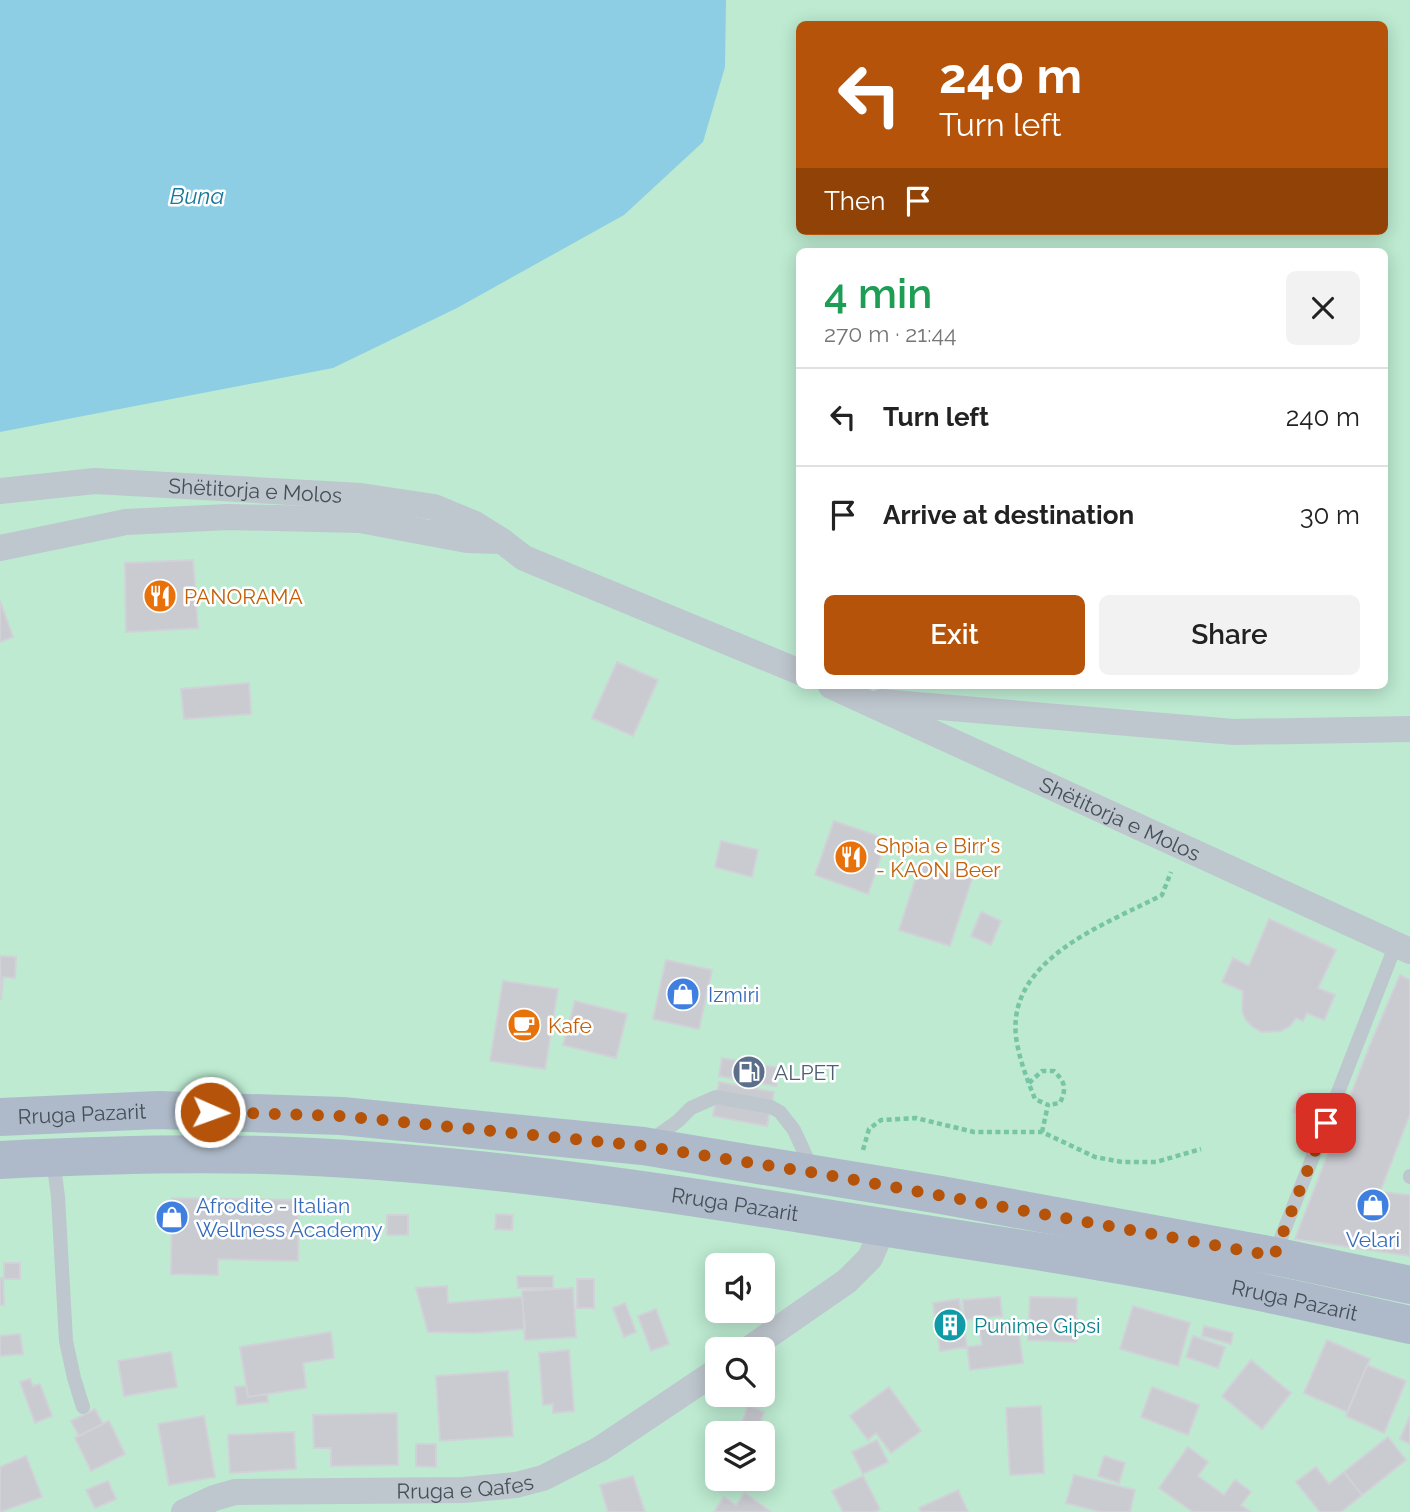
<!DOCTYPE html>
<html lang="en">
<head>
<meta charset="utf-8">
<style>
	body { margin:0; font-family:Raleway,sans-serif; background:#f2f2f2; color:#222; height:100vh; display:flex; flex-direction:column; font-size:26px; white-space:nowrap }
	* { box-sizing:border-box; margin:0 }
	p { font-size:23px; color:#767676 }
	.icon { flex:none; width:38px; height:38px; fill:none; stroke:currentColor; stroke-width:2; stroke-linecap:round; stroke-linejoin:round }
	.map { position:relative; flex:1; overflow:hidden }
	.side { position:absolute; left:796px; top:248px; width:592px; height:441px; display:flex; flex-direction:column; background:#fff; border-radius:10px; box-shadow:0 4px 18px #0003 }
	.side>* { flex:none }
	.top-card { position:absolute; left:796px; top:21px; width:592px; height:214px; border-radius:10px; box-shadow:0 4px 18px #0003; background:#b45309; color:#fff; overflow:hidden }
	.controls { position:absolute; left:705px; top:1253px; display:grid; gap:14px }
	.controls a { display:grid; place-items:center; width:70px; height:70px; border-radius:10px; background:#fff; box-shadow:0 4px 18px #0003; font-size:35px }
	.pin { position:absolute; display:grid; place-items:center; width:60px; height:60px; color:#fff; margin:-30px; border-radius:14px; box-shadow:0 4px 10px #0006 }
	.me { position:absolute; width:77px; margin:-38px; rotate:92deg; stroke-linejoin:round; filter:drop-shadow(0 0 5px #0008) }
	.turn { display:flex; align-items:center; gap:24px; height:147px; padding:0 28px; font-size:32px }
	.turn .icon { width:91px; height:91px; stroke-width:2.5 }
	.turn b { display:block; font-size:49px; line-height:60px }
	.then { display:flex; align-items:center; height:66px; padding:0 28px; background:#0003; gap:14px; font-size:26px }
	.round { display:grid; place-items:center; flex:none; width:74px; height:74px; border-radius:10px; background:#f2f2f2 }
	.summary { display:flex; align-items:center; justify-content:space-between; height:119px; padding:0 28px }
	h1 { font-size:42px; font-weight:600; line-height:52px; color:#1e9e55 }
	.action { display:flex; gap:14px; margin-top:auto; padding:14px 28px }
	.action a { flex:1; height:80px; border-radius:10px; background:#b45309; color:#fff; font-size:28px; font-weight:600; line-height:80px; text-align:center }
	.action a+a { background:#f2f2f2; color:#222 }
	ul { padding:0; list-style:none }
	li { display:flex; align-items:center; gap:21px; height:98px; padding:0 28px; border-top:2px solid #e0e0e0 }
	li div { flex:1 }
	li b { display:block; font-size:26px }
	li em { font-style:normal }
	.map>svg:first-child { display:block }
</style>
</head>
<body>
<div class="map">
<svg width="1410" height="1512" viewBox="0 0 1410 1512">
	<rect width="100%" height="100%" fill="#efecec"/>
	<path fill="#bdead1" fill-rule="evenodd" d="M0,0H1410V1512H0ZM800,24H1384V231H800ZM800,252H1384V686H800ZM718,1265H763V1311H718ZM718,1349H763V1395H718ZM718,1433H763V1479H718Z"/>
	<path fill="#8dcee4" d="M0,0H726L725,67L703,142L624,215L457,308L333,368L0,432Z"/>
	<path fill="#cacbd1" stroke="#d1d2d7" stroke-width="2" d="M193,560L198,628L126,632L125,563Z
		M0,601L13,637L0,642Z
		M617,662L658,680L633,736L592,718Z
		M249,683L251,714L184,719L181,689Z
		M834,821L887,839L868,894L815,875Z
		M721,841L758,850L752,877L715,867Z
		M921,862L972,879L950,946L899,930Z
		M981,912L1001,921L991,945L971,936Z
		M1269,919L1336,950L1318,988L1335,995L1324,1020L1307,1013L1303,1021L1296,1018L1290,1026L1281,1031L1262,1032L1253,1027L1246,1020L1242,1011L1243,991L1222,982L1233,958L1249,966Z
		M0,956L16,957L15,978L3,977L1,1000Z
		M666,960L712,970L699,1029L653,1019Z
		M1400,975L1410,980V1114L1380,1192L1410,1195V1256L1295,1239L1370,1045Z
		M503,981L558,989L545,1069L490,1061Z
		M575,1001L627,1014L616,1058L563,1045Z
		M722,1058L779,1068L776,1086L719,1076Z
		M719,1082L774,1092L767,1126L713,1116Z
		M1299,1093L1315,1099L1308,1117L1293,1112Z
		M172,1198L299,1200L298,1261L218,1259V1275L171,1274Z
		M496,1214L513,1215L512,1230L495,1229Z
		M387,1215H408V1235H387Z
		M4,1263H20V1279H4Z
		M517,1276H553V1288H518Z
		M3,1277L4,1305H0V1278Z
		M577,1279H594V1308H577Z
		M447,1286L448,1303L522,1297L525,1329L475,1333L428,1332L416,1288Z
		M573,1288L576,1337L525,1340L522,1291Z
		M1000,1297L1002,1316L964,1320L963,1300Z
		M1030,1297L1077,1298L1076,1342L1028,1340Z
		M959,1299L967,1347L940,1351L933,1303Z
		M625,1303L636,1332L624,1337L613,1308Z
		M1133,1306L1190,1323L1178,1366L1120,1349Z
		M656,1309L669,1344L651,1351L638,1316Z
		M1017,1319L1023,1363L970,1370L967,1347L982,1345L979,1325Z
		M1204,1326L1233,1333L1231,1344L1202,1336Z
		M331,1332L334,1358L303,1363L306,1388L248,1397L240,1347Z
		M20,1334L23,1354L0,1356V1336Z
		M1193,1336L1225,1347L1218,1368L1186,1357Z
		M1327,1340L1370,1359L1347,1412L1304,1393Z
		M569,1350L574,1411L553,1413V1404L543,1405L539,1353Z
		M171,1352L177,1387L124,1396L118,1361Z
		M1251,1360L1291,1393L1262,1429L1222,1396Z
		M1367,1365L1406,1381L1384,1433L1346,1416Z
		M508,1371L513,1436L440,1441L436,1376Z
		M30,1379L33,1386L40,1384L52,1416L35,1423L20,1382Z
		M246,1386L248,1397L267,1394L268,1402L237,1405L235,1387Z
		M889,1387L921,1431L891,1453L876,1433L868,1440L850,1416Z
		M1152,1387L1199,1405L1188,1435L1141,1417Z
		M748,1406L764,1412L756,1433H738Z
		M1041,1406L1044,1473L1010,1475L1006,1408Z
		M95,1409L103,1424L79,1436L71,1421Z
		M397,1413L398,1465L331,1466V1448H314L313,1415Z
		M204,1416L215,1477L169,1485L158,1424Z
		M1410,1416V1444L1400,1439Z
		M109,1421L125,1454L91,1471L75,1438Z
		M294,1432L296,1469L230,1473L228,1435Z
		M1388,1437L1406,1460L1362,1495L1344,1472Z
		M877,1440L888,1462L863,1474L852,1452Z
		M416,1444H436V1467L416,1466Z
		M1188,1447L1208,1462L1198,1476L1224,1495L1235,1480L1251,1492L1241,1505L1251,1512H1193L1159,1488Z
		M26,1456L42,1497L0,1512V1467Z
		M1104,1456L1125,1463L1119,1483L1098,1476Z
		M1316,1467L1329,1484L1344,1472L1362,1495L1341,1512H1320L1296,1482Z
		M1074,1475L1135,1490L1130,1512H1101L1066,1503Z
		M633,1476L645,1512H608L600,1485Z
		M863,1476L880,1509L875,1512H843L832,1491Z
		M108,1481L116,1499L95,1508L86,1490Z
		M958,1490L968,1512H921L919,1508Z
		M745,1493L771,1512H714L724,1497L736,1505Z"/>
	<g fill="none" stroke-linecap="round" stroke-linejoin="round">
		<path stroke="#78c5a3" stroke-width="4.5" stroke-dasharray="5 3.5" stroke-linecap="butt" d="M1029,1083L1042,1071H1054C1065,1082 1067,1088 1060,1103L1048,1105
			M1042,1132L1048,1105L1035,1099C1027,1079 1019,1059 1016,1037C1007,958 1107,924 1162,895L1171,872
			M863,1150L869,1129L881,1120L916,1118L974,1132H1042L1095,1157L1122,1162H1156L1201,1149"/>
		<path stroke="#bec6ce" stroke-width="14" d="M650,1141L678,1121L691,1108L716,1097L771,1107L780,1112L794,1130L811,1167
			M53,1159L58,1197L66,1341L74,1378L83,1407
			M1410,1176V1177
			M1274,1256L1396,944"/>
		<g stroke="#bec6ce" stroke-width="26">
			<path id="s1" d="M0,491L95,481L361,496L434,507L475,524L502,541L524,558L800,672"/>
			<path d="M0,548L126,522L228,517L360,520L467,540L500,541"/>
			<path id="s2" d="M831,686L1410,951"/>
			<path d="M881,702L1234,732L1410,729"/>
			<path d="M749,1349L847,1281L870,1258L883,1228"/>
			<path id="s3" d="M184,1512L214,1498L235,1492L464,1490L516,1485L543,1478L600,1449L718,1370"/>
		</g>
		<g stroke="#aebac9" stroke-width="38">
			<path id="s4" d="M0,1117L158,1110L342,1116L643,1146L941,1195L1274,1256L1410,1285"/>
			<path id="s5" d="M0,1160C98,1155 195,1152 293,1156C493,1165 686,1195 882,1227C955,1239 1029,1249 1102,1262C1205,1279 1308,1302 1410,1325"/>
		</g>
	</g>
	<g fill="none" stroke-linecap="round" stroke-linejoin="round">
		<path stroke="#b45309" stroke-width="12" stroke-dasharray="0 21.6" d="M210,1112L342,1116L643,1146L816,1173L1274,1256L1326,1123"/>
	</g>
	<defs>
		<symbol id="restaurant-disc" viewBox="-11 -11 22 22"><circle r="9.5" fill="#e8710a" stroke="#fff"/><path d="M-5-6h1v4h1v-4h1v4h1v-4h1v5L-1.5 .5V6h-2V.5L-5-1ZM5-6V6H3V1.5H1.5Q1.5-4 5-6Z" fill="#fff"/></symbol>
		<symbol id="shop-disc" viewBox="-11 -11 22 22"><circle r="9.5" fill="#3f7fe0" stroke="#fff"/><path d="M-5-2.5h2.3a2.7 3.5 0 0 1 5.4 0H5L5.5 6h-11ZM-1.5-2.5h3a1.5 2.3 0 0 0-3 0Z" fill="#fff"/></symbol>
		<symbol id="cafe-disc" viewBox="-11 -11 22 22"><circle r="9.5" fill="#e8710a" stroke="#fff"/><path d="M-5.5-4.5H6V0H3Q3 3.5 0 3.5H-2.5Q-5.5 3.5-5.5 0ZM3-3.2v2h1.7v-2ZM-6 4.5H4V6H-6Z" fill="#fff"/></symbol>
		<symbol id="fuel-disc" viewBox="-11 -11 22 22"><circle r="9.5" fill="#5c6f8a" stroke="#fff"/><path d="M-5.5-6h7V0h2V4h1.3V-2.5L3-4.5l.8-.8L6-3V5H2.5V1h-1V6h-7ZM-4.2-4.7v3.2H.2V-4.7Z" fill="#fff"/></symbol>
		<symbol id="building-disc" viewBox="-11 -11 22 22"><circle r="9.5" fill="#0f9aa8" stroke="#fff"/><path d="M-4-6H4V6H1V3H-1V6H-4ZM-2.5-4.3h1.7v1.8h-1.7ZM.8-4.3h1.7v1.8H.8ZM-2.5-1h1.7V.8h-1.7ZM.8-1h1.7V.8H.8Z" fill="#fff"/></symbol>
	</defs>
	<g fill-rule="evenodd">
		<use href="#restaurant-disc" x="141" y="577" width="38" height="38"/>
		<use href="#restaurant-disc" x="832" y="838" width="38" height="38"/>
		<use href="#shop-disc" x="664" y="975" width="38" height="38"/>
		<use href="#cafe-disc" x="505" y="1006" width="38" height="38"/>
		<use href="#fuel-disc" x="730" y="1053" width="38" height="38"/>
		<use href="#shop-disc" x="1354" y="1186" width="38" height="38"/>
		<use href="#shop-disc" x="153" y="1198" width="38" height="38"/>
		<use href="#building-disc" x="931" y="1306" width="38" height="38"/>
	</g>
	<g text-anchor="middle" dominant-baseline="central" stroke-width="5" stroke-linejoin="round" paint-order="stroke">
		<g font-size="21" fill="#464f58" stroke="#fff">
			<text stroke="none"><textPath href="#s1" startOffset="256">Shëtitorja e Molos</textPath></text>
			<text stroke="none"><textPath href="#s2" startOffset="318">Shëtitorja e Molos</textPath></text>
			<text stroke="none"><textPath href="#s4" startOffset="82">Rruga Pazarit</textPath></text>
			<text stroke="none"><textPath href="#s5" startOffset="738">Rruga Pazarit</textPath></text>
			<text stroke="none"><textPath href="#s5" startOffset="1306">Rruga Pazarit</textPath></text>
			<text stroke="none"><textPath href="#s3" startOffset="285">Rruga e Qafes</textPath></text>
		</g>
		<g font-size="21" fill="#c56008" stroke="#fff" text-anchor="start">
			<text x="184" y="596">PANORAMA</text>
			<text x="876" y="845">Shpia e Birr's<tspan x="876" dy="24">- KAON Beer</tspan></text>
			<text x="548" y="1025">Kafe</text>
		</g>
		<g font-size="21" fill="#366cbe" stroke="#fff" text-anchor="start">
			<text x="708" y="994">Izmiri</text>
			<text x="196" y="1205">Afrodite - Italian<tspan x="196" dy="24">Wellness Academy</tspan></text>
			<text x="1373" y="1239" text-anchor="middle">Velari</text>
		</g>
		<g font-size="21" fill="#4e5e75" stroke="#fff" text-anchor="start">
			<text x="774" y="1072">ALPET</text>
		</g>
		<g font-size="21" fill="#0d838f" stroke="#fff" text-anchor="start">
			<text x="974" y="1325">Punime Gipsi</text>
		</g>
		<g font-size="23" font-style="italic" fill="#17789a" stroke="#fff">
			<text x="197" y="195">Buna</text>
		</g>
	</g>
</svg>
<div class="controls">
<a><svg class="icon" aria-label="sound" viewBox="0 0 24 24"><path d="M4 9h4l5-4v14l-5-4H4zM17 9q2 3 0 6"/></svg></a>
<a><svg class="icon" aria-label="search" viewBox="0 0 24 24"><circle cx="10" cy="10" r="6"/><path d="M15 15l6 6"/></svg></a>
<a><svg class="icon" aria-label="layers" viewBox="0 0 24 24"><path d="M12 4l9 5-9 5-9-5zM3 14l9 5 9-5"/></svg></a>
</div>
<div class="pin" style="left:1326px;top:1123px;background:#d93025"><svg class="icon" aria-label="arrive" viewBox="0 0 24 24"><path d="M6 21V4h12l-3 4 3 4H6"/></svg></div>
<svg class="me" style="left:210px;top:1112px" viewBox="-20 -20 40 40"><circle r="17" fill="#b45309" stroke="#fff" stroke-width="3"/><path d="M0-11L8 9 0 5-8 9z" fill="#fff"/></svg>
<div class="top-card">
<div class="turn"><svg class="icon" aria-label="left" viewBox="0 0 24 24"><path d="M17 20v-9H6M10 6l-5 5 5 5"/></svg><div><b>240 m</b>Turn left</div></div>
<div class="then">Then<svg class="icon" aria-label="arrive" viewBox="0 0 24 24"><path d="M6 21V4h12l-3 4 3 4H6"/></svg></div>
</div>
<section class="side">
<div class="summary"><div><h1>4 min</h1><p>270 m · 21:44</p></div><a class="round"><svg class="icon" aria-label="close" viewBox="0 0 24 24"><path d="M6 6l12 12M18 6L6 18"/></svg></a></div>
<ul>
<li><svg class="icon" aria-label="left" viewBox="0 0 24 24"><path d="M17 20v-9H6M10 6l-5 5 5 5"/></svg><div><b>Turn left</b></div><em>240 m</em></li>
<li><svg class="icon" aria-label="arrive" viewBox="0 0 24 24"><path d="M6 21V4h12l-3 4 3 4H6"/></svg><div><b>Arrive at destination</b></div><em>30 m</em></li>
</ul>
<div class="action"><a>Exit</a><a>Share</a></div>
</section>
</div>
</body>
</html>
